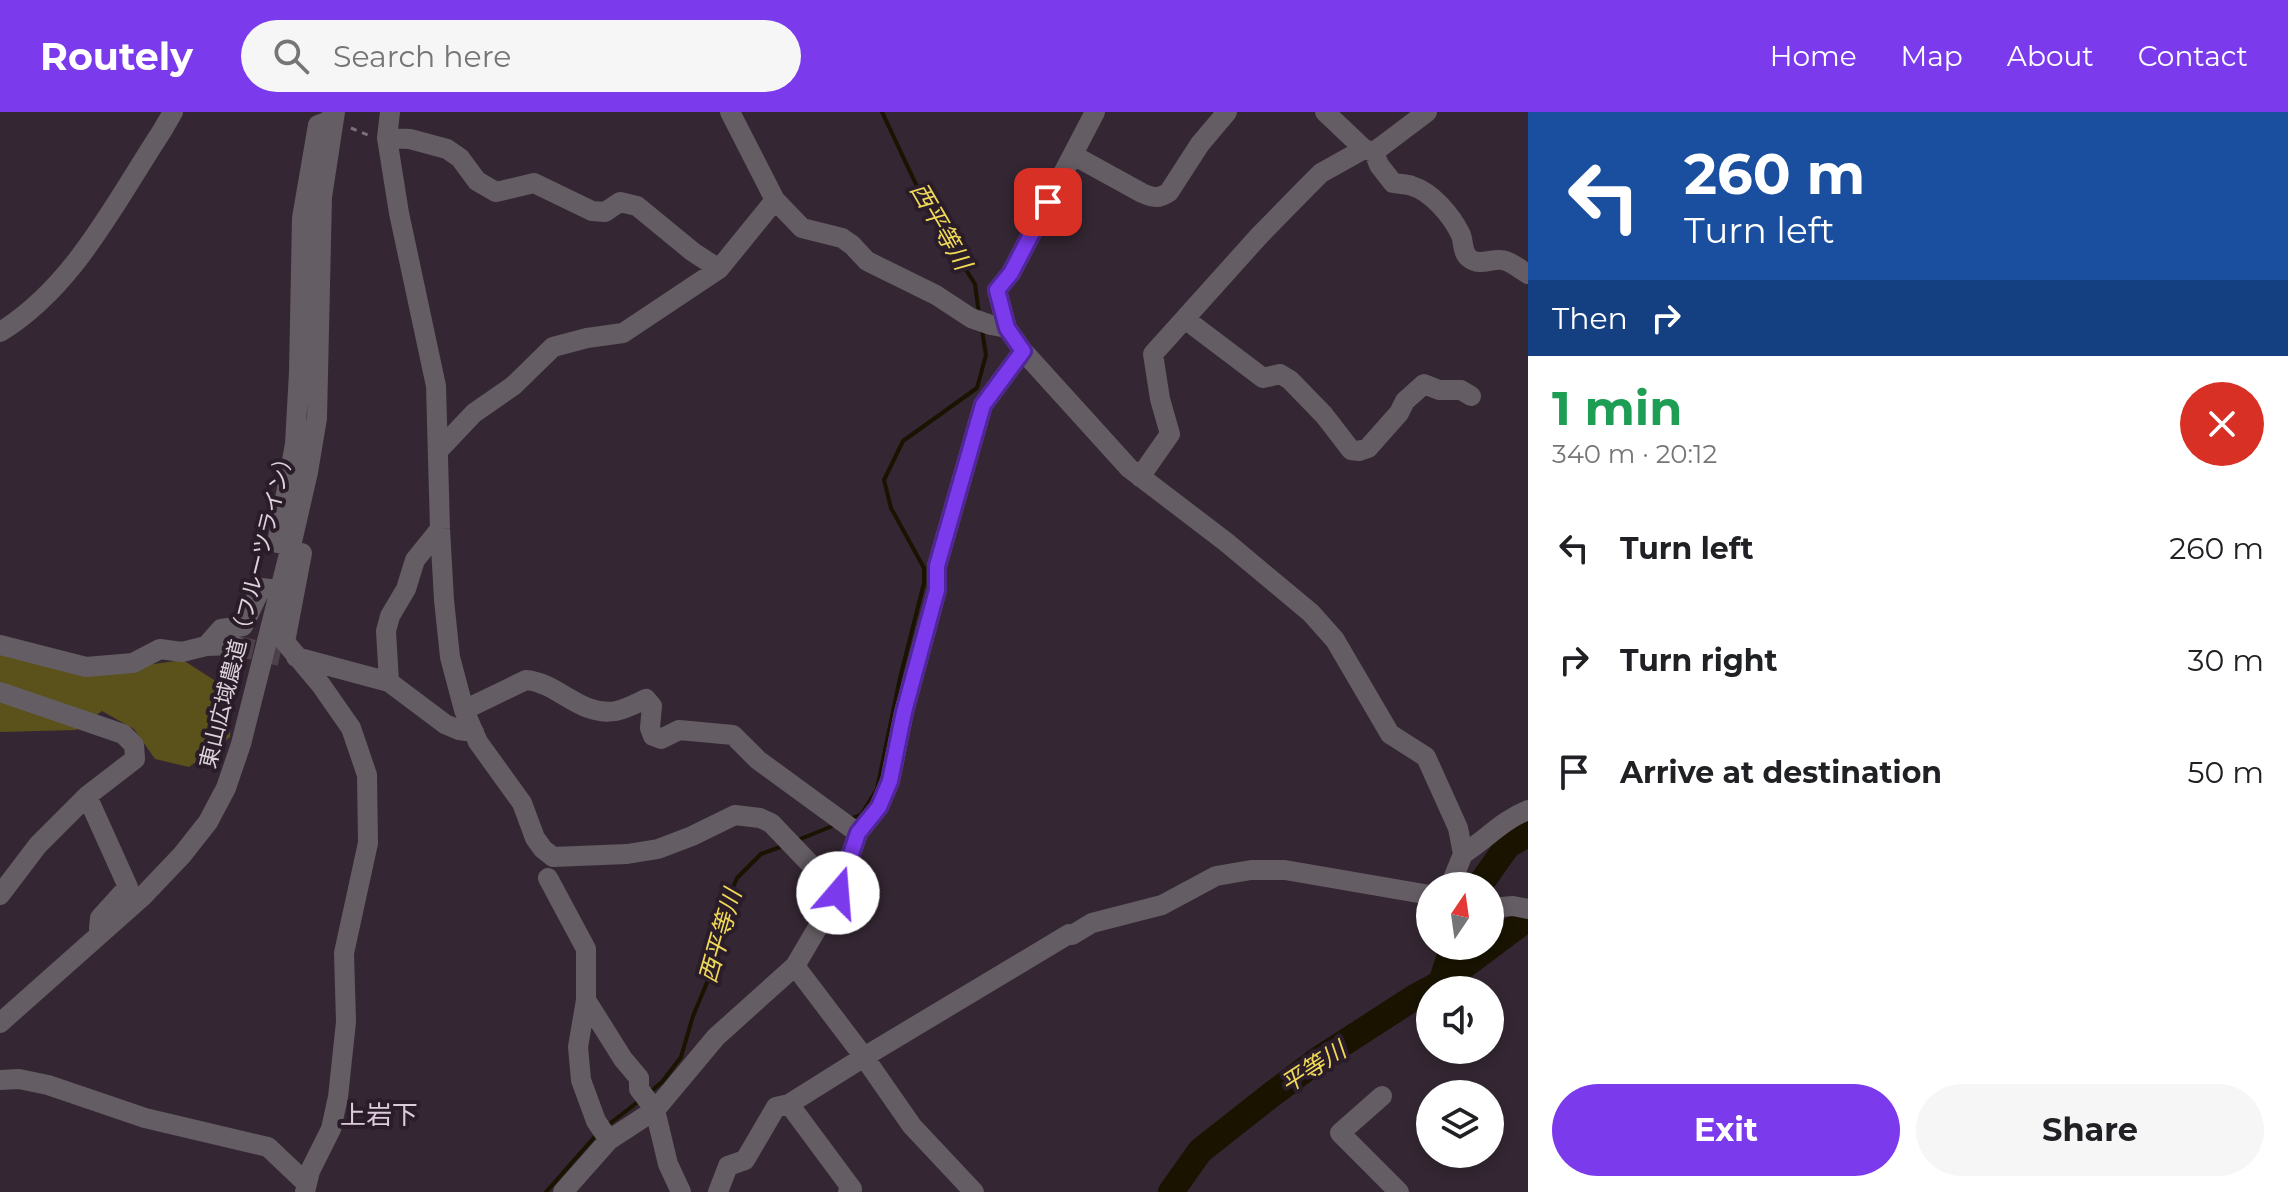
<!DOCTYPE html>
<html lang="en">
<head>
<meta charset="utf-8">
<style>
	body { margin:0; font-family:Montserrat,"Noto Sans JP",sans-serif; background:#f6f6f6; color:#202124; height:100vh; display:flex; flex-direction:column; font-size:30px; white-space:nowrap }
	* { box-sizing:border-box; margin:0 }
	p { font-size:26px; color:#757577 }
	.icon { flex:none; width:44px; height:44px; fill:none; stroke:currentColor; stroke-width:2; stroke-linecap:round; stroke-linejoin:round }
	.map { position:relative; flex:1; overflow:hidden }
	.details { display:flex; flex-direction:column; background:#fff; width:760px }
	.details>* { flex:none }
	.guide { background:#1a4fa0; color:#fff; overflow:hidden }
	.needle { width:52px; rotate:13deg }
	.fabs { position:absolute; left:1416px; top:760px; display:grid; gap:16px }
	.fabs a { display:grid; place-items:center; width:88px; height:88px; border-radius:50%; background:#fff; box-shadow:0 4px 12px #0003; font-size:40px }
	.pin { position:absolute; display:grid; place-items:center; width:68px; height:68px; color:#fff; margin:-34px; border-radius:16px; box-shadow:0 4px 12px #0006 }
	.me { position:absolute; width:88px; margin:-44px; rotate:18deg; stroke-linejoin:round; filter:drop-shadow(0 0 6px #0008) }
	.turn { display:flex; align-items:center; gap:28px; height:168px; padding:0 24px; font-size:36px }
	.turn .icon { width:104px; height:104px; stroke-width:2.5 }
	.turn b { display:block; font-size:56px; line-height:68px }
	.then { display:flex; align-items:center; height:76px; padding:0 24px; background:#0003; gap:16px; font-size:30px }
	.round { display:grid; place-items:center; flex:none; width:84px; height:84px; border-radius:42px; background:#f6f6f6 }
	.headline { display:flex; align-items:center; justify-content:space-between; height:136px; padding:0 24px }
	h1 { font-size:48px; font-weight:700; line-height:60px; color:#1e9e55 }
	.button { display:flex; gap:16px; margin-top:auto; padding:16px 24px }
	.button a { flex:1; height:92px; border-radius:48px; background:#7c3aed; color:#fff; font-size:32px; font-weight:700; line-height:92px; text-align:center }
	.button a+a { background:#f6f6f6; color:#202124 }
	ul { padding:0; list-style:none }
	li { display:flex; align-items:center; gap:24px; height:112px; padding:0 24px }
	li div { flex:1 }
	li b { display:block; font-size:30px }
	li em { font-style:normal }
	header { display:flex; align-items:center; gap:48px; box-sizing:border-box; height:112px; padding:0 40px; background:#7c3aed; color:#fff }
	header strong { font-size:38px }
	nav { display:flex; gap:44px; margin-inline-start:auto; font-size:28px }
	.search { width:560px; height:72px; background:#f6f6f6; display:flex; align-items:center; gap:20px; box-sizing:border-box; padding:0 28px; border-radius:44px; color:#757577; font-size:30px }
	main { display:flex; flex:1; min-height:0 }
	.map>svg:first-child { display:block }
</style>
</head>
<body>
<header>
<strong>Routely</strong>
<div class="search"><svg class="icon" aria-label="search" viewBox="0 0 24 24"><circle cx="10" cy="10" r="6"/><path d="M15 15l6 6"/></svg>Search here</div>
<nav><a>Home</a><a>Map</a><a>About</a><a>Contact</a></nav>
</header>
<main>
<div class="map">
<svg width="1528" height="1080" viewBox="0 0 1528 1080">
	<rect width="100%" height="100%" fill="#342733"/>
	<path fill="#5a511b" d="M0,540L139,554L183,548L217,570L230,597V625L189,655L155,647L134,617L102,599L76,618L0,620Z"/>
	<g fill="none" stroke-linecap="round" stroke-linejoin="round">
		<path stroke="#191300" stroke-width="4" d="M882,0L928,98L975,172L979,202
			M850,707L861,703L877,677L900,566L924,471V456L891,396L884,368L903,329L977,276L986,243L982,218
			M798,728L835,713
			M649,981L662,970L681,945L693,904L716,849L725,818L724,796L737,766L761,742L783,734
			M608,1013L639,989
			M546,1080L598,1021"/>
		<path stroke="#191300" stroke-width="26" d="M1479,774L1508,733L1528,722
			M1441,871L1528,806
			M1171,1080L1200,1039L1271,983L1319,947L1415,885L1441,871L1453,834"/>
		<path stroke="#4d414c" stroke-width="20" stroke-dasharray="20 10" stroke-linecap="butt" d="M234,533L280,544"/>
		<path stroke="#7c717b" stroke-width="3" stroke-dasharray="6 6" stroke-linecap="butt" d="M351,16L370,24"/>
		<path stroke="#645d64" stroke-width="20" d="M390,0L387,26L399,101L436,274L440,417L444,488L450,545L464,598L478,630L522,691L535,726L543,737L553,745L627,742L658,737L692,724L735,703L760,706L771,711L838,781
			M730,0L775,88L802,116L842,126L852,133L867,149L936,183L971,206L991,213L1007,216L1023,239L1129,356L1226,430L1311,501L1335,528L1390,622L1426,645L1458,716L1463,742L1450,774
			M1325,0L1364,37L1374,40L1427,0
			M387,26L410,27L447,37L460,46L477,69L496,80L534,71L592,99L605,100L620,90L637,94L693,140L719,157
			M1374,40L1379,53L1393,71C1399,72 1406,72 1412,74C1432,80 1452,104 1461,123C1464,131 1462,140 1469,146C1481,156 1494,144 1506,149C1514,152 1521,158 1528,162
			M1073,43L1142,81C1153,86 1159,87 1169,80L1200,32L1227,0
			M1185,207L1263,266L1280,262L1290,268L1324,303L1351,338L1359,339L1368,336L1399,301L1405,289L1424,272L1439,278H1461L1471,284
			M1007,216L997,178L1011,161L1095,0
			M0,220C74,175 116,89 162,19L173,0
			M439,338L474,301L513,274L553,235L587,226L623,221L719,157L775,88
			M1140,365L1170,322L1160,287L1153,242L1259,124L1303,79L1321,61L1364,37
			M289,433L277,431L295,332L299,260L302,106L318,13L334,7L332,0
			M302,441L285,530L321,573L351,616L367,663L368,731L344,841L346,910L338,985L331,1017L310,1059L305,1080
			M0,533L86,555L133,551L160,537L182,540L206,534L234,533
			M206,534L221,517L243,514L261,476L279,478
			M296,545L389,570L445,612L459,618L474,620
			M389,570L386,519L390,504L406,477L415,448L440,417
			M0,580L123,622L134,633L135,647L87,684L128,775L100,806L99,817
			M464,598L526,568C559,571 580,605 616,599C626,597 637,591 646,587L652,594L650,616L653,624L661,627L679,618L733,623L758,648L858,721
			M1463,742C1487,727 1501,709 1528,698
			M548,766L586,837V888L578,935L581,968L596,1009L609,1028
			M0,783L38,733L87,684
			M1490,796L1513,794L1528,797
			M795,854L864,945L912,1014L974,1080
			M586,888L623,947L639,966V977L655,998L668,1052L681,1080
			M0,911L142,785L182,743L208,710L226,676L241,632L291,434L308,360L317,306L322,85L335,0
			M0,968L19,967L48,973L145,1006L268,1035L307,1072
			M1382,984L1340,1021L1399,1080
			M563,1080L609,1028L655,998L716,925L795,854L838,781L858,721L879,695L890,669L904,600L937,478V454L983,293L1023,239
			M718,1080L728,1054L745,1048L776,995L789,992
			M848,1080L852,1077L789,992L864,945L1069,822L1072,823L1092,811L1162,793L1216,764L1251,758H1285L1430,783"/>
	</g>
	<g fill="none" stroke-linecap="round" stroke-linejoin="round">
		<defs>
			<path id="route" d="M838,781L858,721L879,695L890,669L904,600L937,478V454L983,293L1023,239L1007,216L997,178L1011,161L1048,90"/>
		</defs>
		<use href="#route" stroke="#51269a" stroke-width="20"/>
		<use href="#route" stroke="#7c3aed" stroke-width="14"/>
	</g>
	<g text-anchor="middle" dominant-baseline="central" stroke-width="8" stroke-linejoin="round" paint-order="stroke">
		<g font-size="22" fill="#dcd3db" stroke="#2a1d29">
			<text transform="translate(247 496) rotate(-76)">東山広域農道（フルーツライン）</text>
		</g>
		<g font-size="24" font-style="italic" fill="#efd957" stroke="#2a1d29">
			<text transform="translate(941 114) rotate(60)">西平等川</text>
			<text transform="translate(720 824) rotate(-74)">西平等川</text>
			<text transform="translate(1313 955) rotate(-33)">平等川</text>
		</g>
		<g font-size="26" fill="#dbcada" stroke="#2a1d29">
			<text x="379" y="1003">上岩下</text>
		</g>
	</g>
</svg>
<div class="fabs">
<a><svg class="needle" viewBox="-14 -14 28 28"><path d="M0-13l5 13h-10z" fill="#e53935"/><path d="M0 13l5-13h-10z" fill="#757577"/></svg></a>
<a><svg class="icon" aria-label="sound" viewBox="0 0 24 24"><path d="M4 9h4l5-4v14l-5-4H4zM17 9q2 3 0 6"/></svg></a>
<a><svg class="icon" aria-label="layers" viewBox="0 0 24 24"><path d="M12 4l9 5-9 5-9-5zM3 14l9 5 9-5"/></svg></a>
</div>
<div class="pin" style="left:1048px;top:90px;background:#d93025"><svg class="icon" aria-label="arrive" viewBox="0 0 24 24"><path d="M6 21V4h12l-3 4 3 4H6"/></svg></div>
<svg class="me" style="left:838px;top:781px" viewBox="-20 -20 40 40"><circle r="19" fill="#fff"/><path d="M0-13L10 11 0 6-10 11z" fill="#7c3aed"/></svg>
</div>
<section class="details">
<div class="guide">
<div class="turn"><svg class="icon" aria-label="left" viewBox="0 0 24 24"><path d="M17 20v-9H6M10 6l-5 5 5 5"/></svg><div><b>260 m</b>Turn left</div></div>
<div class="then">Then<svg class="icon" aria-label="right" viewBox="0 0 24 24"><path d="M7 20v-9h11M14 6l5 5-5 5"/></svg></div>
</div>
<div class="headline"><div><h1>1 min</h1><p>340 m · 20:12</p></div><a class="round" style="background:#d93025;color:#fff"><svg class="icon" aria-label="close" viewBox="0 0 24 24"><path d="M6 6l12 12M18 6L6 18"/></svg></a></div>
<ul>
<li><svg class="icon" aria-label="left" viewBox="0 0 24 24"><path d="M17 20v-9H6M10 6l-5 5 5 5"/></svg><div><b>Turn left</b></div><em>260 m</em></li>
<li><svg class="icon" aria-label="right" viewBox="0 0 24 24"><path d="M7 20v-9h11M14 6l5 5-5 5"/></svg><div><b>Turn right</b></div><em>30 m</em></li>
<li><svg class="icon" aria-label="arrive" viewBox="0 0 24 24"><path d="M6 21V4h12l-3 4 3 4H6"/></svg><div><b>Arrive at destination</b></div><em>50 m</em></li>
</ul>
<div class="button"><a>Exit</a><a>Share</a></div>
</section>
</main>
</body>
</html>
